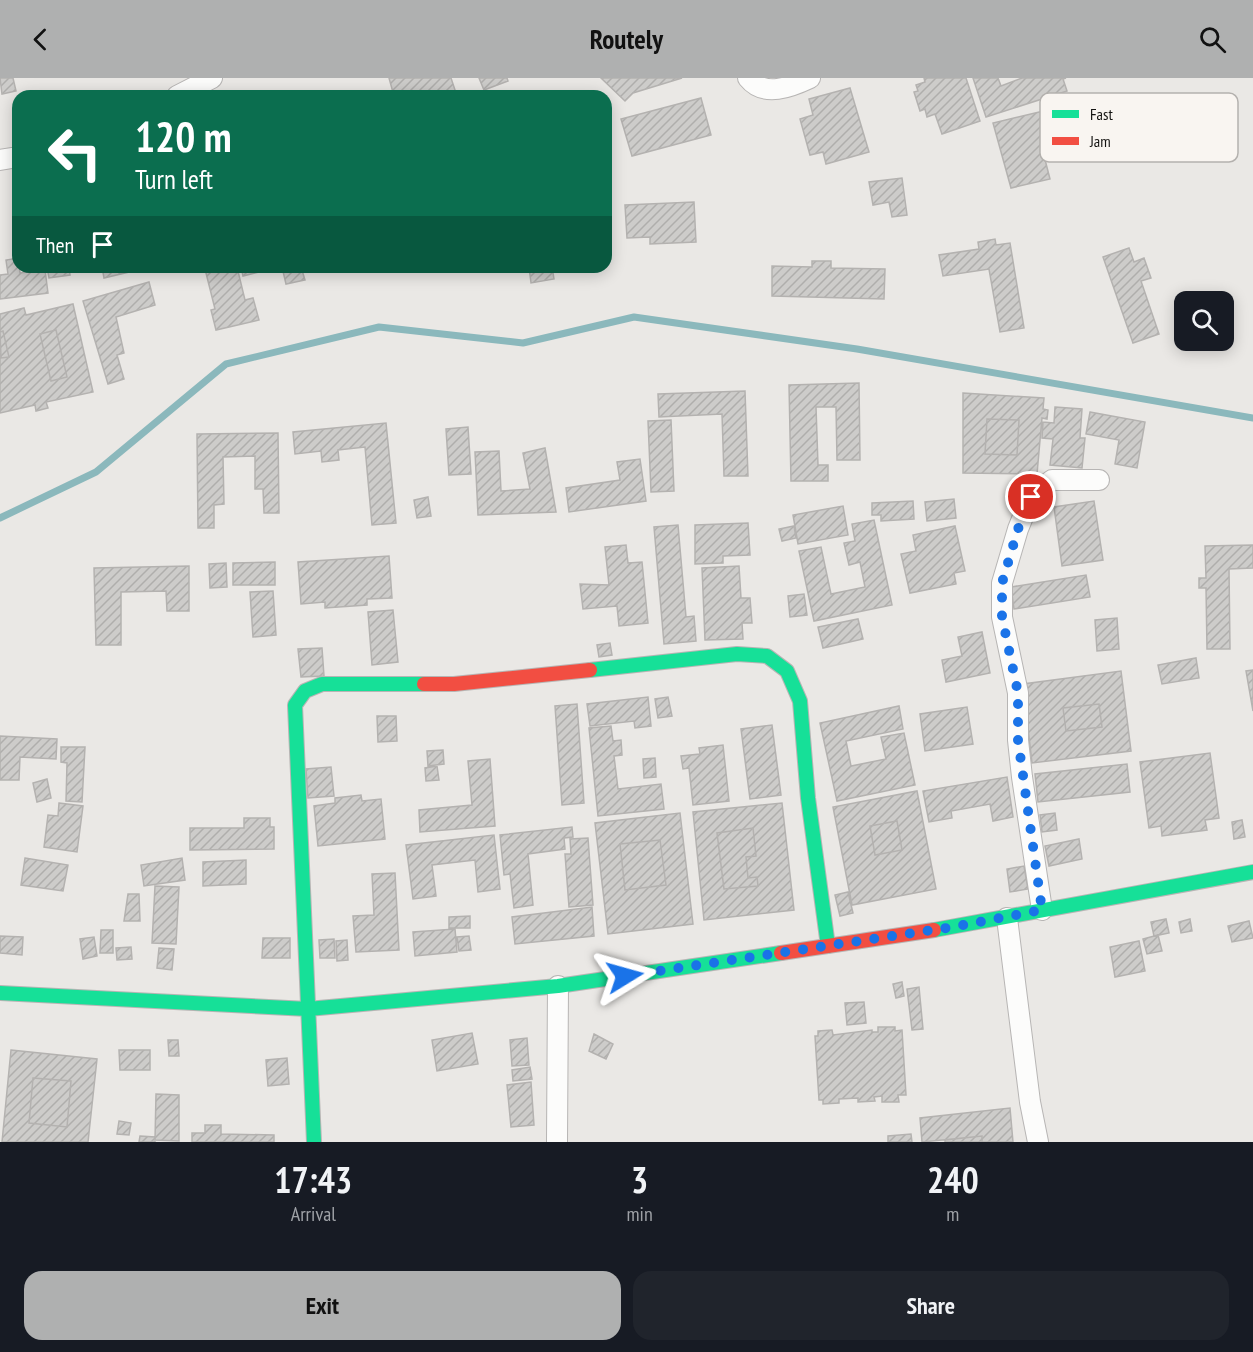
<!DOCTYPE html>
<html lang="en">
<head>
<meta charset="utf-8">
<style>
	body { margin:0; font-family:"PT Sans Narrow",sans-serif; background:#20242c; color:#f1f3f6; height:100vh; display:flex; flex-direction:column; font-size:22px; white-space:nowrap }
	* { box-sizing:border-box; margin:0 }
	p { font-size:20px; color:#9ea1a6 }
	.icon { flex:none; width:33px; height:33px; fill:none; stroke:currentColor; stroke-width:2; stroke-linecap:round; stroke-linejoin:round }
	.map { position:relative; height:1064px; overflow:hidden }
	.drawer { display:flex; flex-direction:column; background:#171b24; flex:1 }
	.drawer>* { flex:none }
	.hud { position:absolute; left:12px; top:12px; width:600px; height:183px; border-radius:18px; box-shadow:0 3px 15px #0003; background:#0b6e4f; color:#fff; overflow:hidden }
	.controls { position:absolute; left:1174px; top:213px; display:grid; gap:12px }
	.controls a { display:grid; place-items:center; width:60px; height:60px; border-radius:12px; background:#171b24; box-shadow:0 3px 15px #0003; font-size:30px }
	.pin { position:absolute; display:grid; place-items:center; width:51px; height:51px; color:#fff; margin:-26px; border:3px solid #fff; border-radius:50%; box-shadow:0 2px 6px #0007 }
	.me { position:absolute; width:66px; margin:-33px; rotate:82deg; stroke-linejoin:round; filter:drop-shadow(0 0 4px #0008) }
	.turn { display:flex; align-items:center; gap:21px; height:126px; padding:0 24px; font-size:27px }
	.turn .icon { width:78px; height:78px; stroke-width:2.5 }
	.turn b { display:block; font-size:42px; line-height:51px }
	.then { display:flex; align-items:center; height:57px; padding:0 24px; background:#0003; gap:12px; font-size:22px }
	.eta { display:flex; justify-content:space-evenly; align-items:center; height:102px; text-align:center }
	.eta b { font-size:36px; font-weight:600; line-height:42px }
	.cta { display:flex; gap:12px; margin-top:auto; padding:12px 24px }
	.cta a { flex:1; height:69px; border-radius:18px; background:#afb0b0; color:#111; font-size:24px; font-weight:600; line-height:69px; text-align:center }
	.cta a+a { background:#20242c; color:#f1f3f6 }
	header { display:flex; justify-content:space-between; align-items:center; height:78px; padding:0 24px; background:#afb0b0; color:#111; font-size:27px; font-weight:600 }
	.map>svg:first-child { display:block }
</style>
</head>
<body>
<header><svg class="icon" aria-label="back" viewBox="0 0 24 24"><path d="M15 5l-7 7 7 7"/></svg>Routely<svg class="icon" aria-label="search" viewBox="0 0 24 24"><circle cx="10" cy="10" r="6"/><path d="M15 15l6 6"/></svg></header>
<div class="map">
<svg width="1253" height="1064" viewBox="0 0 1253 1064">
	<defs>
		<pattern id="building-hatch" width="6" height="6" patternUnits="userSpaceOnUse" patternTransform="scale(1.5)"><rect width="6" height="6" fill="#cdccca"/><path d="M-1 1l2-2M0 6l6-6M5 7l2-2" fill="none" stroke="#afaeac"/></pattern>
	</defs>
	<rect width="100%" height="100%" fill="#eae8e5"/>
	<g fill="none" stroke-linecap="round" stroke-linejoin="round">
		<path stroke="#8bb8bc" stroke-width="7" d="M0,440L96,394L226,286L379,249L523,265L634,239L857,271L1253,340"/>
	</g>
	<path fill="url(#building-hatch)" stroke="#b4b2b0" stroke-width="1.5" fill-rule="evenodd" d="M0,0H13L16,13L2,16Z
		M389,0H451L457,18H394Z
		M479,0H507L508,3L484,12Z
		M601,0H682L633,15L625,23Z
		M924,0H966L980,43L942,56L935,36L927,39L925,31L920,33L914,14L918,13L916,7L925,4Z
		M973,0H998L1001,8L1022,0H1066L1063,1L1067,13L986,39Z
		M850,10L869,74L826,86L823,74L810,77L800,41L813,37L809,21Z
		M701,20L711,57L632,78L621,41Z
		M1069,27L1080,70L1061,74L1060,66L1042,70L1050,101L1011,110L993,45Z
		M902,100L907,137L892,139L889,124L873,127L869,104Z
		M694,124L696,164L650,166V159L627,160L625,127Z
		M995,161L996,167L1010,165L1024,250L1000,254L989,191L943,198L939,177L979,171L978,164Z
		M1129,170L1134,184L1144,180L1151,200L1141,203L1159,256L1133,265L1103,179Z
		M18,180L20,195L45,192L48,215L0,221V197L8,196L6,182Z
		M812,183H831V190L885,191L884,221L772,218V188L812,189Z
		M47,189H69L70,197L49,200Z
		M102,189H150L104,200Z
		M214,189H237L245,222L253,220L259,242L216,252L211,232L215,231L205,191Z
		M241,189H279L243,198Z
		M282,189H301L305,202L286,206Z
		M529,189H552L554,201L531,205Z
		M149,204L155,227L116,239L124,275L117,277L124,301L108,306L83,223Z
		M73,226L93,314L46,324L48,330L36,333L35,327L0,335V275L1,280L9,279L3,253L0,254V236L24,230L26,237ZM56,252L67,299L51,303L40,256Z
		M56,252L67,299L51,303L40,256Z
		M3,253L9,279L1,280L0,254Z
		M859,305L860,382H837L836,329H816L818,387H828V403H791L789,307Z
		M745,313L748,398H724L722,336L659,339L658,316Z
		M963,315L1044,320L1043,331L1048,332L1047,341L1042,340L1037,396L963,395ZM987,341L1019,342L1017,377L985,376Z
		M1055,329L1082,331L1080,360H1085L1082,390L1050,387L1053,361L1042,360L1043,344L1054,345Z
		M1090,334L1145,344L1137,390L1115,386L1119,362L1086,356Z
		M987,341L1019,342L1017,377L985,376Z
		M671,342L674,413L651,414L648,343Z
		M386,345L396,445L372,447L365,369L338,372L339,382L322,384L321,373L295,376L293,354Z
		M468,349L471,396L449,397L446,351Z
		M278,355L279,435H264L263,411H255V378L223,379L224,426L214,427V450H198L197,356Z
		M545,370L556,434L478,437L475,374L499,373L501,413L530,411L523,375Z
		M640,381L646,423L569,434L566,410L620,402L617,384Z
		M428,419L431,438L417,440L414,422Z
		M954,421L956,440L927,443L925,424Z
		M913,423L914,441L881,443V437H872V425Z
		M1094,423L1103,482L1062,488L1054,429Z
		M843,428L848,457L798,466L793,437Z
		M874,442L892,527L814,543L799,473L821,469L831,516L865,509L860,484L849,487L844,465L855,463L852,446Z
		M748,445L750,477L723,478V485L695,486V447Z
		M678,447L686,539L694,538L696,563L664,566L654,449Z
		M794,448L796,460L782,463L779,451Z
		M955,448L965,493L954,495L956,506L910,515L901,476L916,473L913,457Z
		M626,467L628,485L642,484L648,545L619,548L617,528L583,531L580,506L609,507L605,469Z
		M1253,467V490L1229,491L1230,571H1207L1206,510H1199V500H1206L1205,468Z
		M389,478L392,520L367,521V527L325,530V524L301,526L298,484Z
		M275,484V507H233V485Z
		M226,485L227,509L210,510L209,486Z
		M189,488V533H167L166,513L121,514V567H96L94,490Z
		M739,488L741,520H750L752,545H742L743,561L705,562L702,490Z
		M1086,497L1090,519L1014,531L1011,509Z
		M273,513L276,557L253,559L250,514Z
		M804,516L807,537L790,539L788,518Z
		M393,532L398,584L372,587L368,534Z
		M1117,540L1119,571L1097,573L1095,542Z
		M858,541L863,561L823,570L818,549Z
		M982,554L990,595L946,604L942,582L962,578L958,559Z
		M610,565L612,577L599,579L597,567Z
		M322,570L324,598L301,599L298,571Z
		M1196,580L1199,600L1162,606L1158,587Z
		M1253,592V633L1246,593Z
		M1121,593L1131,673L1032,685L1023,606ZM1099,626L1102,649L1066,653L1063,630Z
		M648,619L651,648L635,650L634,643L590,648L587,626Z
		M668,619L672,638L658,640L655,621Z
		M577,626L584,725L562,727L555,628Z
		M1099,626L1102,649L1066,653L1063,630Z
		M899,628L903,651L846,663L851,688L886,681L881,659L904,655L915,707L837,723L820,645Z
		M967,629L973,666L925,673L920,636Z
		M377,638H396L397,663L378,664Z
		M772,647L781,717L750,721L741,651Z
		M611,648L613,663L621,662L622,677L614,678L618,711L661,706L664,731L598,738L589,650Z
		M0,658L57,661L56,681L20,679L19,702H0Z
		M723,667L729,723L693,727L689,690L683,691L681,678L700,676L699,670Z
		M61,669H85L82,724L66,723L67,685L61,684Z
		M443,672L444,686L428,688L427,673Z
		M1210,675L1219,740L1205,742L1207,752L1162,758L1161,748L1149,750L1140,684Z
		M655,680L656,699L644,700L643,681Z
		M490,681L495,748L420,754L419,732L472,727L468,683Z
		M1127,686L1130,714L1038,724L1035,696Z
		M437,688L439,702L426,703L425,690Z
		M331,689L334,718L308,720L306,691Z
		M1007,699L1013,739L993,743L990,726L951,733L952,740L929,744L923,713Z
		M47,701L51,720L37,724L33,705Z
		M917,713L936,811L852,827L833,729ZM897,743L902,772L875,777L870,748Z
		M361,717L362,723L381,721L385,761L318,768L314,728L335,725V720Z
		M59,725L83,728L77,774L44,769L48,737L58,738Z
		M782,725L794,832L704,842L693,734ZM753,750L756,778L746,779L748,800L757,799L758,808L724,811L717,755Z
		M680,735L693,846L608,856L595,745ZM660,762L666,807L625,812L620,766Z
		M1055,735L1057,752L1042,754L1040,737Z
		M244,740H270V749H274V771L190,772V750H244Z
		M1242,742L1245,759L1234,761L1232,744Z
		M897,743L902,772L875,777L870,748Z
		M572,749L573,759L564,760L565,771L528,776L533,827L514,830L510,796L504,797L500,757Z
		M753,750L756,778L746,779L748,800L757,799L758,808L724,811L717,755Z
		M494,757L500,811L478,814L475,782L432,787L436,818L413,821L406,767Z
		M588,760L593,827L569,829L565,776H571L570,761Z
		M1079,761L1082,781L1049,788L1045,768Z
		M660,762L666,807L625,812L620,766Z
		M25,780L68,787L63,813L21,807Z
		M182,780L185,802L144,808L141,787Z
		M246,782V806L203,808V784Z
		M1024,788L1028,811L1010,814L1007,791Z
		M395,795L399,872L356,874L353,838L374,837L372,796Z
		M155,808L179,809L176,866L152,865Z
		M848,814L853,835L840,838L835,817Z
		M128,816H139L140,843H124Z
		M592,829L594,858L515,866L512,839Z
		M470,838V850H449V839Z
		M1166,841L1169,855L1154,858L1151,844Z
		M1190,841L1192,853L1181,855L1179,844Z
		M1249,843L1253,860L1232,864L1228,848Z
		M455,851L457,874L415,878L413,854Z
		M101,852H113V875H100Z
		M1158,857L1162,873L1147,876L1143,861Z
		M0,858L23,859L22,877L0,875Z
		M469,858L471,872L459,873L457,859Z
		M94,859L97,878L83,881L80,861Z
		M263,860H290V880H262Z
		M334,861L335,880H320L319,862Z
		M347,862L348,882L337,883L336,863Z
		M1139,863L1145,893L1115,899L1110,869Z
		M131,869L132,881L117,882L116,870Z
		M159,870L174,871L172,892L157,890Z
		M902,904L904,918L896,920L893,906Z
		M919,909L923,951L912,952L907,911Z
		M864,924L866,945L847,947L845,925Z
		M878,949H895V953L902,952L906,1017H898L899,1024H882V1018L874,1019L875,1023L858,1024V1020L839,1021V1025L823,1026V1022H819L815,958H818V953L832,952L833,957L872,952V954H878Z
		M472,955L478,986L437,993L432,962Z
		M594,956L613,966L606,981L589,973Z
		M527,960L529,987L512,988L510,962Z
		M168,962H178L179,978H169Z
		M11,972L97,981L88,1064H2ZM33,1000L71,1003L67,1049L29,1045Z
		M119,972H150V992H120Z
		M287,980L289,1006L268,1008L266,982Z
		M530,989L532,1001L513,1003L512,992Z
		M33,1000L71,1003L67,1049L29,1045Z
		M531,1004L534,1047L511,1049L507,1007Z
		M156,1016L179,1017V1063L155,1062Z
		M1010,1030L1013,1064H982V1058L922,1064L920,1040Z
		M119,1043L131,1045L129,1057L117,1056Z
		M205,1047H221V1056L274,1057V1064H192V1055H205Z
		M911,1056L912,1064H888V1058Z
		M140,1058L155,1059V1064H139Z
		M982,1058V1064H945V1062Z"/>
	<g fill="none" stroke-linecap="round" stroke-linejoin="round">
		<defs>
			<path id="street" d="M748,0C764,20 791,9 810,0
				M177,18L212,0
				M0,82L18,79
				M1042,832L1022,699L1018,662V615L1002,539V505L1018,451L1031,419L1052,402H1099
				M1007,840L1030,1024L1038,1064
				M557,1064L558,908"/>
			<path id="fast" d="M590,592L737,576L767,578L787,593L800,623L808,720L828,868
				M934,852L1253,794
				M0,915L308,931L558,908L781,875
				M314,1064L295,627L305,613L322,606H424"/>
			<path id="jam" d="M424,606H454L590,592
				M781,875L934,852"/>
		</defs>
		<use href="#street" stroke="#b7b5b4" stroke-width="22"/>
		<use href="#fast" stroke="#b7b5b4" stroke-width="16"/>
		<use href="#jam" stroke="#b7b5b4" stroke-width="16"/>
		<use href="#street" stroke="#fcfcfb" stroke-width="20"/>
		<use href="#fast" stroke="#16e098" stroke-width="14"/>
		<use href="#jam" stroke="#f24e42" stroke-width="14"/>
	</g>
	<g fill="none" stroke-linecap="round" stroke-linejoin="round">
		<path stroke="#1a73e8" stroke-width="10" stroke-dasharray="0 18" d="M625,898L953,849L1042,832L1018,662V615L1002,539V505L1018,451L1031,419"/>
	</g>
	<rect x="1040" y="15" width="198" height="69" rx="9" fill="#f9f5f1" stroke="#b4b1ae" stroke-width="1.5"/>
	<rect x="1052" y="32" width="27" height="8" fill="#16e098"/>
	<rect x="1052" y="59" width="27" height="8" fill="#f24e42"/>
	<g font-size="16" fill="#141311">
		<text x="1090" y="42">Fast</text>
		<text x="1090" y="69">Jam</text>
	</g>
</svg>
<div class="controls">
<a><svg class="icon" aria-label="search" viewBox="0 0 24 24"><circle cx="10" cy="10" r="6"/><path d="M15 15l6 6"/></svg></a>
</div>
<div class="pin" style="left:1031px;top:419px;background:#d93025"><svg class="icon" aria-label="arrive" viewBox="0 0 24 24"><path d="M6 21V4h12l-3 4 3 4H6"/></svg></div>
<svg class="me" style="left:625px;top:898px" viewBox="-20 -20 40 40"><path d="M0-17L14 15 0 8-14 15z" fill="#1a73e8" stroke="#fff" stroke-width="4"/></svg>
<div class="hud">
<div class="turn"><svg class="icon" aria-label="left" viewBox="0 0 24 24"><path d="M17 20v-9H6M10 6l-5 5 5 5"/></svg><div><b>120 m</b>Turn left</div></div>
<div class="then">Then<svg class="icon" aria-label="arrive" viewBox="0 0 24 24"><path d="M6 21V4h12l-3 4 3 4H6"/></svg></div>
</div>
</div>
<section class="drawer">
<div class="eta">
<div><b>17:43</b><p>Arrival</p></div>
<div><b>3</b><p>min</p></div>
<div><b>240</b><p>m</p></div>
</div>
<div class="cta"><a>Exit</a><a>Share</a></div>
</section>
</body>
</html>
